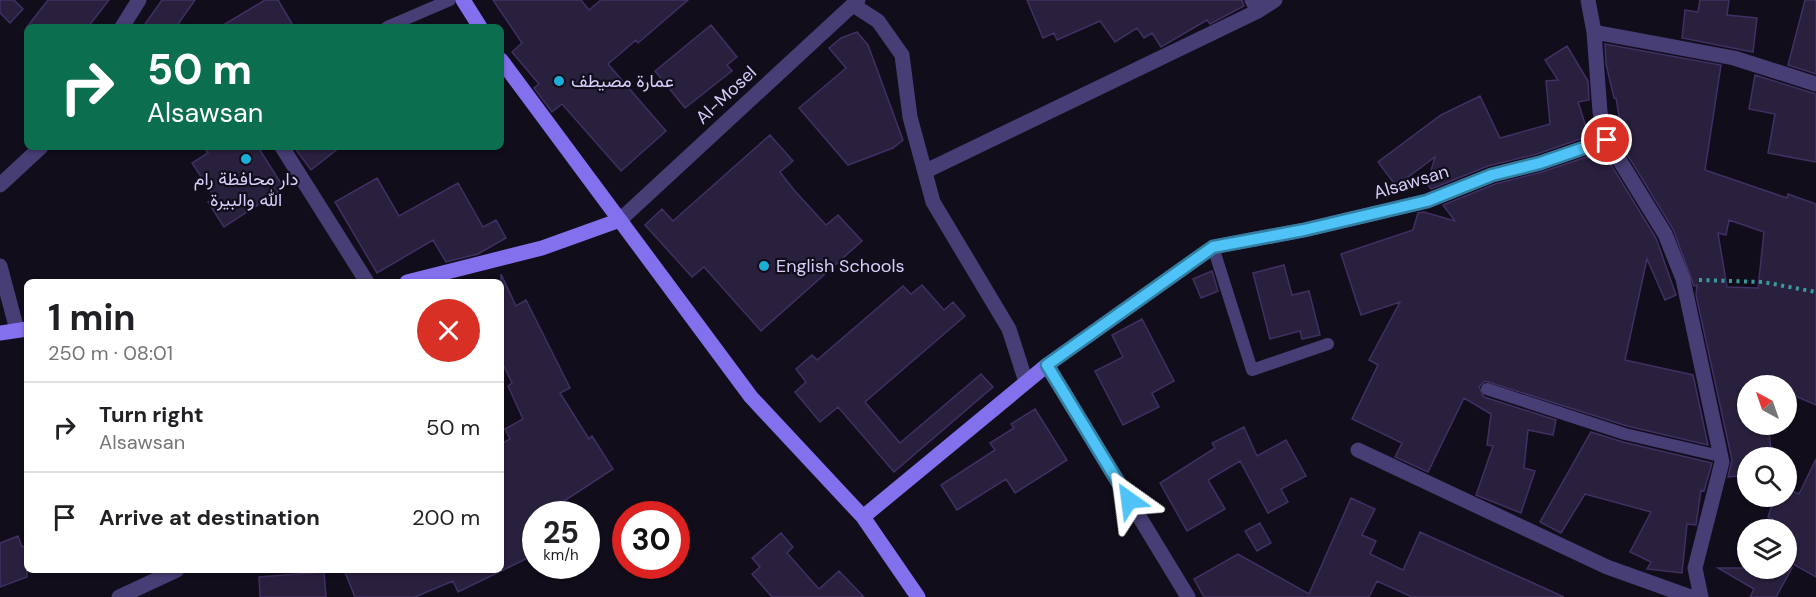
<!DOCTYPE html>
<html lang="en">
<head>
<meta charset="utf-8">
<style>
	body { margin:0; font-family:"DM Sans",Vazirmatn,sans-serif; background:#f2f2f2; color:#202124; height:100vh; display:flex; flex-direction:column; font-size:22px; white-space:nowrap }
	* { box-sizing:border-box; margin:0 }
	p { font-size:20px; color:#757577 }
	.icon { flex:none; width:33px; height:33px; fill:none; stroke:currentColor; stroke-width:2; stroke-linecap:round; stroke-linejoin:round }
	.map { position:relative; flex:1; overflow:hidden }
	.details { position:absolute; left:24px; top:279px; width:480px; height:294px; display:flex; flex-direction:column; background:#fff; border-radius:9px; box-shadow:0 2px 4px #0004 }
	.details>* { flex:none }
	.banner { position:absolute; left:24px; top:24px; width:480px; height:126px; border-radius:9px; box-shadow:0 2px 4px #0004; background:#0b6e4f; color:#fff; overflow:hidden }
	.needle { width:39px; rotate:320deg }
	.fabs { position:absolute; left:1737px; top:375px; display:grid; gap:12px }
	.fabs a { display:grid; place-items:center; width:60px; height:60px; border-radius:50%; background:#fff; box-shadow:0 2px 4px #0004; font-size:30px }
	.speed { position:absolute; left:522px; top:501px; display:flex; gap:12px; font-size:30px; font-weight:700; text-align:center }
	.speed>* { display:grid; place-content:center; width:78px; height:78px; border-radius:50%; background:#fff; box-shadow:0 2px 4px #0004; line-height:1 }
	.speed small { font-size:15px; font-weight:400 }
	.speed .limit { border:9px solid #d22; background:#fff; color:#111 }
	.pin { position:absolute; display:grid; place-items:center; width:51px; height:51px; color:#fff; margin:-26px; border:3px solid #fff; border-radius:50%; box-shadow:0 2px 6px #0007 }
	.me { position:absolute; width:66px; margin:-33px; rotate:329deg; stroke-linejoin:round; filter:drop-shadow(0 0 4px #0008) }
	.turn { display:flex; align-items:center; gap:21px; height:126px; padding:0 24px; font-size:27px }
	.turn .icon { width:78px; height:78px; stroke-width:2.5 }
	.turn b { display:block; font-size:42px; line-height:51px }
	.round { display:grid; place-items:center; flex:none; width:63px; height:63px; border-radius:32px; background:#f2f2f2 }
	.headline { display:flex; align-items:center; justify-content:space-between; height:102px; padding:0 24px }
	h1 { font-size:36px; font-weight:700; line-height:45px }
	ul { padding:0; list-style:none }
	li { display:flex; align-items:center; gap:18px; height:90px; padding:0 24px; border-top:2px solid #e0e0e0 }
	li div { flex:1 }
	li b { display:block; font-size:22px }
	li em { font-style:normal }
	.map>svg:first-child { display:block }
</style>
</head>
<body>
<div class="map">
<svg width="1816" height="597" viewBox="0 0 1816 597">
	<rect width="100%" height="100%" fill="#110d1b"/>
	<path fill="#29203d" stroke="#403063" stroke-width="1.5" fill-rule="evenodd" d="M0,0H14L23,9L10,23L0,13Z
		M48,0H109L88,27H27Z
		M162,0H195L176,27H143Z
		M265,0H278L294,27H220Z
		M493,0H581L589,10L601,0H688L638,43L636,40L608,64L666,131L621,171L562,104L552,112L534,88L539,84L512,52L522,43Z
		M1027,0H1242L1244,6L1210,24L1207,20L1161,47L1152,33L1144,38L1137,28L1115,42L1100,21L1057,40L1054,33L1043,38Z
		M1700,0H1729L1727,15L1757,18L1753,52L1682,38L1685,10L1698,12Z
		M1805,0H1816V74L1788,65Z
		M711,25L737,57L727,65L732,71L685,108L655,71Z
		M857,32L868,45L903,140L893,148L848,165L799,108L846,68L829,48L841,38Z
		M1605,44L1721,65L1705,170L1787,198L1788,194L1816,204V405L1786,392V386H1748V424H1768L1772,458H1748V475L1728,477L1732,460L1696,295L1697,285L1694,286L1673,229L1625,151L1616,98H1614L1606,64ZM1729,220L1764,232L1758,288L1727,287L1718,233L1726,235Z
		M1567,46L1588,81L1589,100L1578,102L1589,136L1537,154L1488,166L1431,189L1427,184L1435,157L1396,186L1378,162L1441,115L1480,96L1500,138L1550,124L1546,81L1558,80L1545,60Z
		M1755,75L1816,94V162L1768,153L1775,114L1749,109Z
		M770,135L793,161L780,172L794,190L826,225L838,215L862,241L761,331L704,267L692,277L645,225L662,209L673,221Z
		M204,147H258L284,188L224,227L208,202L215,198L192,163L208,153Z
		M294,147H340L311,170Z
		M1595,154L1597,159L1607,158L1656,238L1676,295L1665,300L1647,259L1625,360L1693,375L1708,445L1627,426L1485,381L1479,387L1484,397L1556,420L1553,435L1528,430L1524,468L1535,471L1521,513L1476,495L1493,446L1487,445L1491,414L1464,398L1428,472L1395,457L1402,443L1352,419L1378,365L1369,360L1400,302L1361,315L1341,254L1413,230L1418,213L1424,212L1455,221L1443,205L1495,184L1542,172Z
		M377,178L399,216L458,183L483,227L496,220L506,238L478,254L446,262L433,240L377,273L335,202Z
		M1284,265L1292,295L1309,291L1320,335L1302,339L1300,331L1270,339L1253,273Z
		M1212,271L1218,291L1201,298L1193,279Z
		M501,274L516,306L526,300L570,388L560,393L589,439L592,436L613,469L564,501L572,514H536V554L458,592L453,581L415,597H355L344,570H501V444L510,439L505,429L523,419L508,386L512,383L501,360Z
		M922,285L944,310L953,302L965,316L865,402L900,443L981,374L993,387L894,472L838,407L820,422L795,392L806,382L796,369L812,355L817,360L903,286L911,294Z
		M1142,319L1174,381L1152,393L1159,407L1123,425L1095,371L1123,357L1112,335Z
		M1035,409L1067,460L1015,493L1006,479L957,510L941,485L995,450L990,443L1014,428L1011,424Z
		M1244,427L1257,456L1286,440L1306,476L1281,489L1288,502L1268,513L1240,461L1208,480L1225,509L1187,531L1160,483L1215,448L1212,443Z
		M1591,432L1623,442L1712,463L1704,491L1701,490L1696,525L1687,524L1682,573L1647,569L1651,562L1630,552L1651,512L1585,494L1561,533L1540,522Z
		M1816,459V577L1786,560V526L1768,517L1775,496H1786V488L1799,494Z
		M1351,498L1375,509L1362,535L1376,541L1370,554L1403,570L1420,532L1564,597H1412L1377,581L1369,597H1204L1194,579L1238,554L1309,594Z
		M1260,523L1271,543L1257,551L1245,531Z
		M781,533L793,547L787,553L819,589L839,571L864,597H772L752,574L760,567L752,558Z
		M18,536L22,547L27,545V577L0,587V543Z
		M1718,568H1792L1776,597H1750L1754,589Z
		M324,572L326,597H260L259,577Z"/>
	<g fill="none" stroke-linecap="round" stroke-linejoin="round">
		<path stroke="#3b9a9f" stroke-width="4" stroke-dasharray="3 4.5" stroke-linecap="butt" d="M1699,280L1763,282L1816,292"/>
		<path stroke="#463e74" stroke-width="12" d="M387,27L450,0
			M1213,247L1252,370L1328,344
			M1487,389L1625,434L1720,456"/>
		<path stroke="#463e74" stroke-width="15" d="M1588,0L1594,32
			M853,5L878,21L902,55L910,117L933,202L1009,329L1026,382
			M1258,11L1275,0
			M122,27L139,0
			M1607,140L1600,112L1594,32L1734,58L1816,84
			M282,147L367,282
			M926,171L1258,11L1252,0
			M0,185L41,147
			M620,220L858,0
			M0,266L17,330
			M1358,450L1607,567L1691,597
			M119,597L177,570
			M1188,597L1047,365L1213,247L1304,230L1427,201L1492,175L1540,163L1607,140L1665,234L1683,279L1722,462L1695,568L1701,597"/>
		<path stroke="#8270ed" stroke-width="15" d="M463,0L480,27
			M501,60L751,397L863,517
			M407,282L542,248L620,220
			M0,333L27,329
			M918,597L863,517L1047,365"/>
	</g>
	<g fill="none" stroke-linecap="round" stroke-linejoin="round">
		<defs>
			<path id="route" d="M1129,500L1047,365L1213,247L1304,230L1427,201L1492,175L1540,163L1607,140"/>
		</defs>
		<use href="#route" stroke="#337fa1" stroke-width="15"/>
		<use href="#route" stroke="#4fc3f7" stroke-width="10"/>
	</g>
	<g fill="#1baed7" stroke="#110d1b" stroke-width="2">
		<circle cx="559" cy="81" r="6"/>
		<circle cx="246" cy="159" r="6"/>
		<circle cx="764" cy="266" r="6"/>
	</g>
	<g text-anchor="middle" dominant-baseline="central" stroke-width="4.5" stroke-linejoin="round" paint-order="stroke">
		<g font-size="18" fill="#d7cdf9" stroke="#110d1b" text-anchor="start">
			<text x="571" y="81">عمارة مصيطف</text>
			<text x="246" y="179" text-anchor="middle">دار محافظة رام<tspan x="246" dy="21">الله والبيرة</tspan></text>
			<text x="776" y="266">English Schools</text>
		</g>
		<g font-size="18" fill="#d7cdf9" stroke="#110d1b">
			<text transform="translate(726 95) rotate(-43)">Al-Mosel</text>
			<text transform="translate(1411 182) rotate(-17)">Alsawsan</text>
		</g>
	</g>
</svg>
<div class="fabs">
<a><svg class="needle" viewBox="-14 -14 28 28"><path d="M0-13l5 13h-10z" fill="#e53935"/><path d="M0 13l5-13h-10z" fill="#757577"/></svg></a>
<a><svg class="icon" aria-label="search" viewBox="0 0 24 24"><circle cx="10" cy="10" r="6"/><path d="M15 15l6 6"/></svg></a>
<a><svg class="icon" aria-label="layers" viewBox="0 0 24 24"><path d="M12 4l9 5-9 5-9-5zM3 14l9 5 9-5"/></svg></a>
</div>
<div class="speed"><div>25<small>km/h</small></div><div class="limit">30</div></div>
<div class="pin" style="left:1607px;top:140px;background:#d93025"><svg class="icon" aria-label="arrive" viewBox="0 0 24 24"><path d="M6 21V4h12l-3 4 3 4H6"/></svg></div>
<svg class="me" style="left:1129px;top:500px" viewBox="-20 -20 40 40"><path d="M0-17L14 15 0 8-14 15z" fill="#4fc3f7" stroke="#fff" stroke-width="4"/></svg>
<div class="banner">
<div class="turn"><svg class="icon" aria-label="right" viewBox="0 0 24 24"><path d="M7 20v-9h11M14 6l5 5-5 5"/></svg><div><b>50 m</b>Alsawsan</div></div>
</div>
<section class="details">
<div class="headline"><div><h1>1 min</h1><p>250 m · 08:01</p></div><a class="round" style="background:#d93025;color:#fff"><svg class="icon" aria-label="close" viewBox="0 0 24 24"><path d="M6 6l12 12M18 6L6 18"/></svg></a></div>
<ul>
<li><svg class="icon" aria-label="right" viewBox="0 0 24 24"><path d="M7 20v-9h11M14 6l5 5-5 5"/></svg><div><b>Turn right</b><p>Alsawsan</p></div><em>50 m</em></li>
<li><svg class="icon" aria-label="arrive" viewBox="0 0 24 24"><path d="M6 21V4h12l-3 4 3 4H6"/></svg><div><b>Arrive at destination</b></div><em>200 m</em></li>
</ul>
</section>
</div>
</body>
</html>
